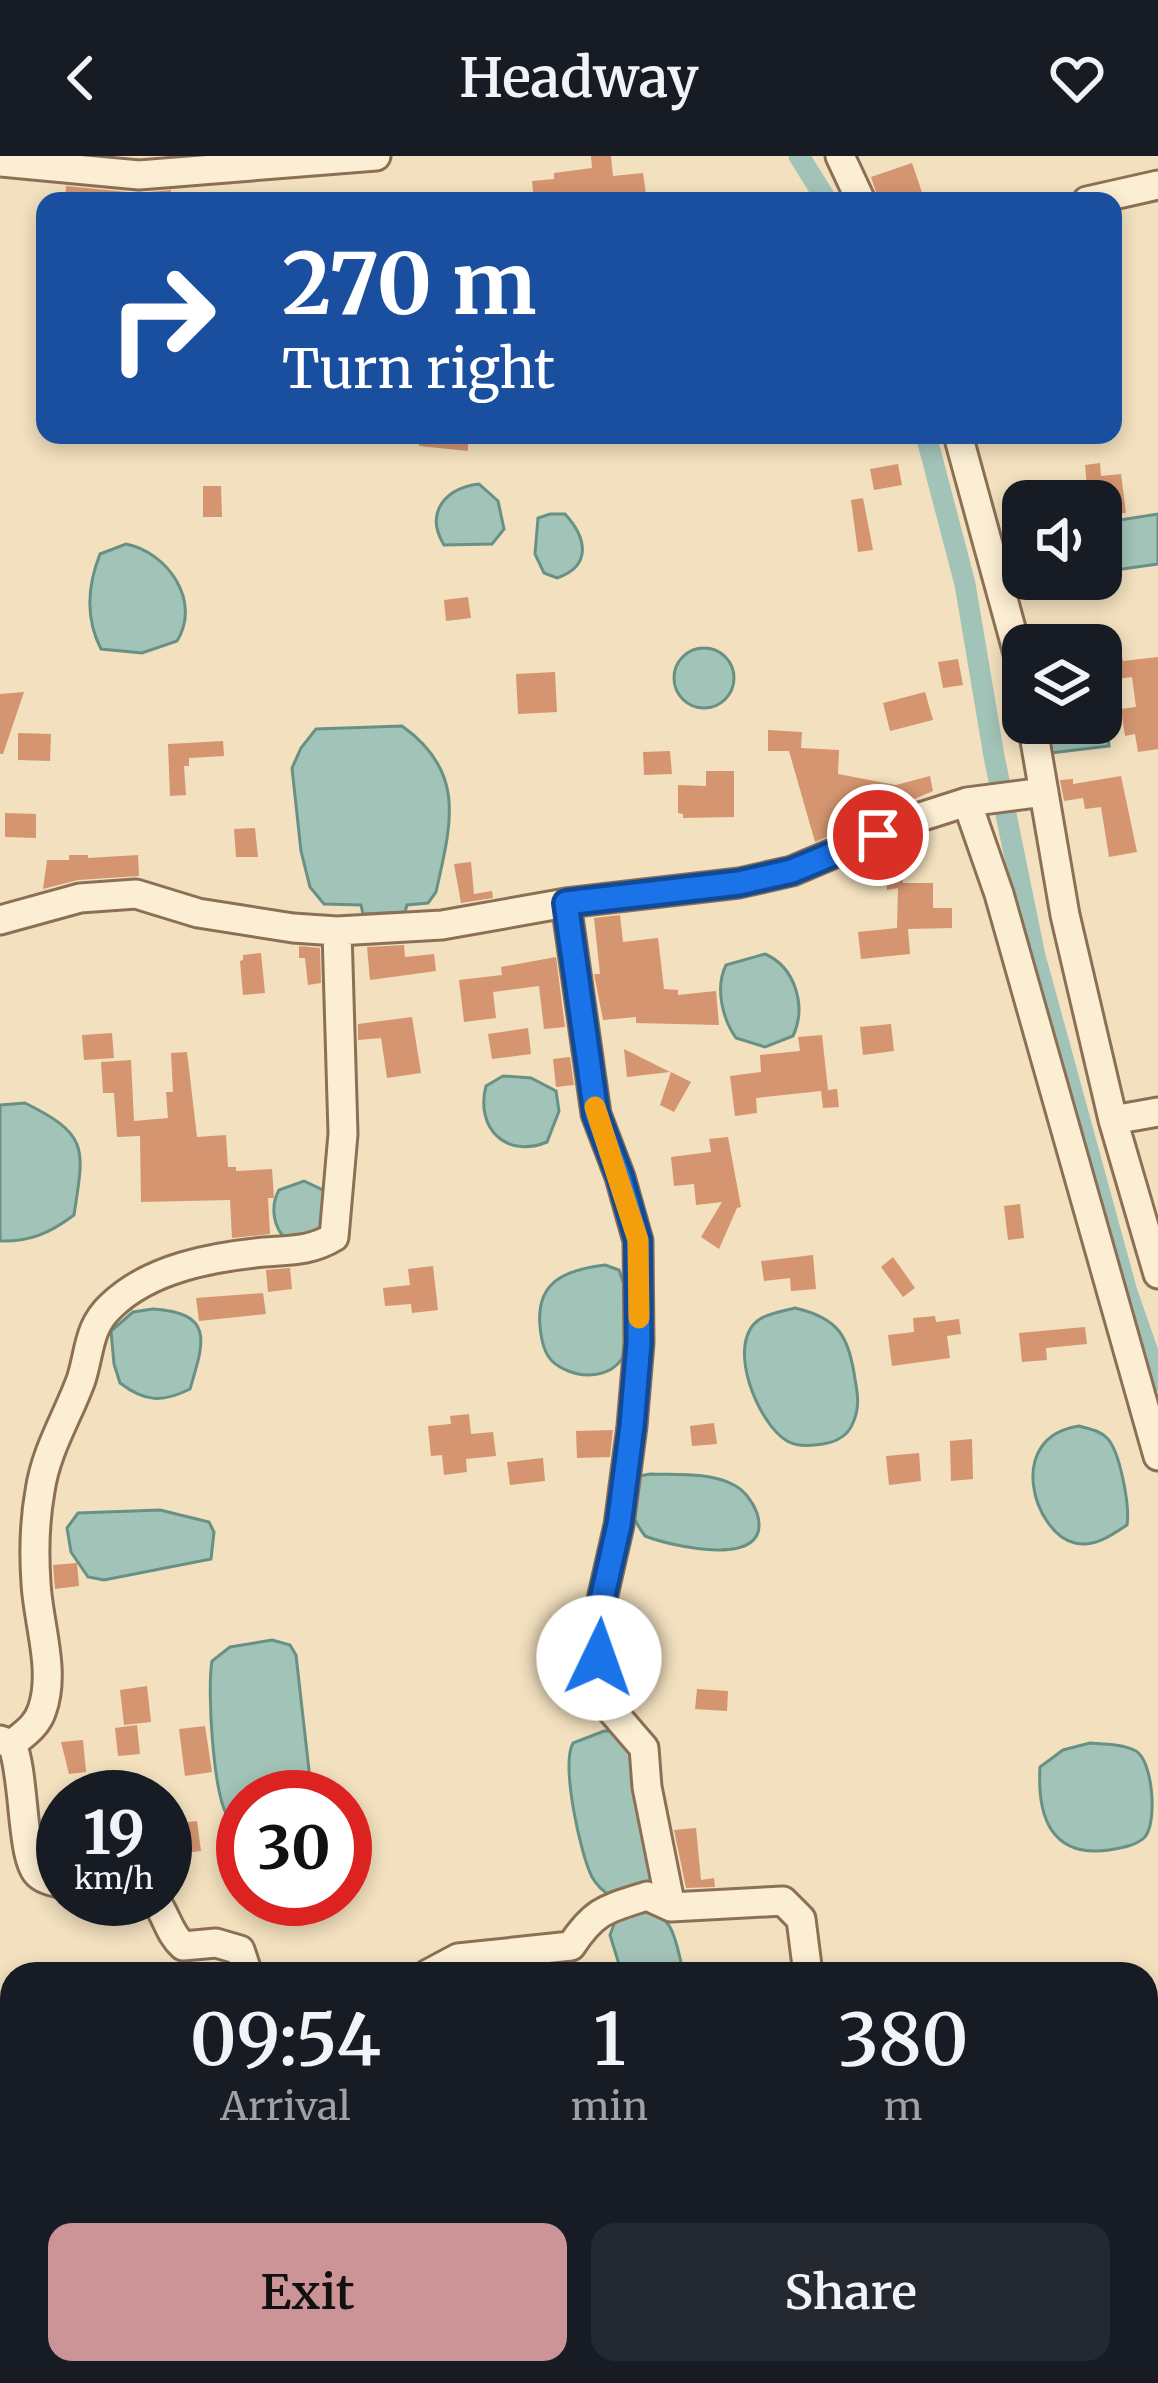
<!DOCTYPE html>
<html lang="en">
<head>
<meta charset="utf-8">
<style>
	body { margin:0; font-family:Merriweather,serif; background:#242831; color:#f1f3f6; height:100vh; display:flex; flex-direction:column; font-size:45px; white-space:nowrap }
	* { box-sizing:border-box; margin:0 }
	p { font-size:39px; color:#9ea1a6 }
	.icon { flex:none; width:66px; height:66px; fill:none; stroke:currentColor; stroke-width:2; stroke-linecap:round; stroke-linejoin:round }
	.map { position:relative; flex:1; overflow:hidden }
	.details { position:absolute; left:0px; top:1806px; width:1158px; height:423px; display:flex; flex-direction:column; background:#171b24; border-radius:36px 36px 0 0; box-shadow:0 6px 18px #0003 }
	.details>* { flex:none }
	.banner { position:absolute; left:36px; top:36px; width:1086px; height:252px; border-radius:24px; box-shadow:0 6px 18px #0003; background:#1a4fa0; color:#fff; overflow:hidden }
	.fabs { position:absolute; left:1002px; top:324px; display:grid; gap:24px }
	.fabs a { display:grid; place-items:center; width:120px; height:120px; border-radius:24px; background:#171b24; box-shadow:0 6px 18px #0003; font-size:60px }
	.speed { position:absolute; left:36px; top:1614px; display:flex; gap:24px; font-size:60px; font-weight:700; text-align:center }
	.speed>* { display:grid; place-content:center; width:156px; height:156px; border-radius:50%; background:#171b24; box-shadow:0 6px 18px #0003; line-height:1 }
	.speed small { font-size:30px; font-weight:400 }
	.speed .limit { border:18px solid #d22; background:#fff; color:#111 }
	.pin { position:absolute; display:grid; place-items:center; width:102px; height:102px; color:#fff; margin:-51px; border:6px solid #fff; border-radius:50%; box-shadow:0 3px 12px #0007 }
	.me { position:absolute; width:132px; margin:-66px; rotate:3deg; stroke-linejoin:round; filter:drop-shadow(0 0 9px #0008) }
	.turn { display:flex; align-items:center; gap:42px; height:252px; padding:0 48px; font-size:54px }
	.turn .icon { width:156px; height:156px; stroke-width:2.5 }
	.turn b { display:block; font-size:84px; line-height:102px }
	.eta { display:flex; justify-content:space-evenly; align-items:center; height:204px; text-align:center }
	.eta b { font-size:72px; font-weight:600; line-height:84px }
	.primary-button { display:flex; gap:24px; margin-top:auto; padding:24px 48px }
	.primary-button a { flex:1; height:138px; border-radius:24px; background:#cd9498; color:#111; font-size:48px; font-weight:600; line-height:138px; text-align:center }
	.primary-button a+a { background:#242831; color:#f1f3f6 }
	header { display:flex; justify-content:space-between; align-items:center; height:156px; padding:0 48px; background:#171b24; font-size:54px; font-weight:600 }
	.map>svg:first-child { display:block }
</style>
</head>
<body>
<header><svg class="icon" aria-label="back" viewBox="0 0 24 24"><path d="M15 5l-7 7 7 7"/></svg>Headway<svg class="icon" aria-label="heart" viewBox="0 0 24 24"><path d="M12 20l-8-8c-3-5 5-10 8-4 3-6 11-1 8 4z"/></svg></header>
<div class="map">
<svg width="1158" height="2227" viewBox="0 0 1158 2227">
	<rect width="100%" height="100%" fill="#f2e0be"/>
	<path fill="#a2c3b8" stroke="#689185" stroke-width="3" d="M479,328L498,345L504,373L492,388L444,389C424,356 446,332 479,328Z
		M550,358H565C587,382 592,410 557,422L544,417L535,398L538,362Z
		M1158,358V408L1101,416V367Z
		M126,388C167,396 202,445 177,485L142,497L101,493C85,462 87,431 100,398Z
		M674 522a30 30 0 1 1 60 0a30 30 0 1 1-60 0Z
		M1101,551L1105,553L1109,590L1050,597L1044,567H1101Z
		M402,570C467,616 451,668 436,736L428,747L407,749L405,756L363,758L361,749L324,748L310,731L301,695L292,612L301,592L316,573Z
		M765,798C795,811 807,850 793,880L765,891L736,882C722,862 715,831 726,809Z
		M503,920L531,922L556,935L559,955L547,986C506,1003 475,972 486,930Z
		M25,947C90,979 84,993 74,1059C50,1077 30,1086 0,1085V949Z
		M304,1025L325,1035L327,1070L315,1085L287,1084C273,1072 270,1050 279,1034Z
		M605,1109L619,1114C633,1149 644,1219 587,1219C576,1219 560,1213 552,1205C543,1196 541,1182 540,1170C536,1126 564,1114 605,1109Z
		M795,1152C839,1162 849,1181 855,1223C858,1239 860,1253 852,1269C847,1280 835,1286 823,1288C811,1290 797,1291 787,1285C758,1268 724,1186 760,1163C769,1157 784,1155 795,1152Z
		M153,1153C215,1157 204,1186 190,1233C162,1247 145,1246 120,1227L114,1208L111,1175L133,1156Z
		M1079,1270C1089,1273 1099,1274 1107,1282C1120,1295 1130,1350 1127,1369C1112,1379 1094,1392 1075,1387C1034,1378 1004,1281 1079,1270Z
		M650,1318C676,1319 710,1316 734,1329C744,1334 753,1346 757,1357C775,1415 670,1390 645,1380C630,1360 627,1345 634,1321Z
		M160,1354L209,1366L214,1376L211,1403L104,1424L88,1421L71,1396L67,1372L78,1357Z
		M272,1484L290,1489L296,1499L312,1641H243V1672C234,1668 233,1670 228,1661C213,1638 207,1533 212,1505L230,1491Z
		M604,1575H619L635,1586L659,1725L651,1732L612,1741C604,1736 597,1730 592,1721C580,1697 561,1609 573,1587Z
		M1090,1587C1104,1588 1123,1588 1136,1595C1153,1605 1158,1668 1144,1682C1135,1690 1120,1692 1109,1694C1052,1702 1037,1662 1040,1611L1063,1594Z
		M642,1755C676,1756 676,1791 684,1818H622L610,1779L616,1763Z
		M240,2217H412L410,2227H242Z"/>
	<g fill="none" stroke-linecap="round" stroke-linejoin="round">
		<path stroke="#a2c3b8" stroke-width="21" d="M799,0L827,45
			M926,279L965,428L994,600L1035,800L1127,1136L1158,1225"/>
	</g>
	<path fill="#d49570" d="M591,0H611L613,20L643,17L647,45H577L576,41L534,45L532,25L554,23V17L592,12Z
		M912,7L925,45H879L871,21Z
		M66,30L137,37L171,34V45H65Z
		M420,279H468V295L419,290Z
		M1100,307L1101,320L1121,318L1126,357L1101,359V345H1083L1082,331L1087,330L1085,309Z
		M898,308L902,329L874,334L870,313Z
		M203,330H221L222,361H203Z
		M863,342L873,394L858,396L851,344Z
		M468,441L471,462L446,465L444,444Z
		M1122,501L1123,505L1158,501V593L1138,596L1135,578L1125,580L1121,553L1136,551L1132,521L1101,525V503Z
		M958,503L963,529L943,532L938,506Z
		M555,516L557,556L518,558L516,518Z
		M24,536L3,598H0V538Z
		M925,536L933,564L890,575L883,547Z
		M768,574L802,576L801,592L839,594L838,618L896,629L930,620L933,635L815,686L789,595H768Z
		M18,577L51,578L50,605L18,604Z
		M223,585L224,600L189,602V610H184L186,639L170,640L168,588Z
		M670,595L672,618L644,619L643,596Z
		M706,615H734V661L683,662V658L678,657V629L706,630Z
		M1121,620L1137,696L1109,701L1101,651L1085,653L1083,642L1064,645L1060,624L1073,623V628Z
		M5,657L36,658V682L5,681Z
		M255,672L258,701H236L234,673Z
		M69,699H88V702L138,699L139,720L78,724L43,733L47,704H69Z
		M471,706L474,738L492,735L493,742L461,747L454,708Z
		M901,712L903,727H933V752H952V772L908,773L910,798L861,803L858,776L897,772L898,732L887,734L885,713Z
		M620,759L623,786L658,782L664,833L678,834V839L716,835L719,869L636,867V861L603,864L594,818H600L594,762Z
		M404,789L405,801L434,798L436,815L370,824L367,791Z
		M299,790L320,792L321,827L308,829L305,802H299Z
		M261,797L265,837L243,839L240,805L243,804V799Z
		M556,801L565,871L544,873L539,830L493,836L496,862L464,866L459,824L502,819L501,811Z
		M412,861L421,917L387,922L381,882L358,884V868Z
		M891,868L894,895L863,899L860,871Z
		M528,872L531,898L492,903L488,878Z
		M112,877L114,902L84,904L82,879Z
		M822,879L828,934L837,933L839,951L823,952L821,935L756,942L757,957L735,960L730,920L761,916L760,899L800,895L798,881Z
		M624,893L670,916L627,921Z
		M187,896L197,981L226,979L228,1011H236V1015L272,1013L274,1042H268L270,1078L232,1082L230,1044L141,1046L140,980L117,981L114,937H103L101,906L131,904L134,965L168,962L166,936H173L171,897Z
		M570,901L574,929L556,931L553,903Z
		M671,916L691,926L674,956L660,949Z
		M728,981L741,1051L737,1052L719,1093L701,1081L722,1046L696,1049L694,1028L674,1030L671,1001L711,996L709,983Z
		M1020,1048L1024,1082L1008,1084L1004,1050Z
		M813,1099L816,1133L791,1135L790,1122L764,1125L761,1105Z
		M893,1101L915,1132L903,1141L881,1111Z
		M433,1110L438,1154L412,1157L411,1148L385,1150L383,1132L410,1129L408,1113Z
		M290,1112L292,1133L268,1136L266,1114Z
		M263,1137L266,1158L199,1165L196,1142Z
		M935,1160L936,1166L959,1163L961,1178L947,1180L950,1202L892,1210L888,1179L914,1176L913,1162Z
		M1085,1171L1087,1188L1046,1192L1047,1204L1022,1206L1019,1177Z
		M469,1258L471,1278L493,1276L496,1300L466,1303L467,1316L444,1319L442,1299L431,1300L428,1270L451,1268L450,1260Z
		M714,1267L717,1288L692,1290L690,1270Z
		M613,1274L610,1301L577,1302L576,1275Z
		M972,1283L973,1323L951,1325L950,1285Z
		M919,1297L921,1325L889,1329L886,1300Z
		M543,1302L545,1325L510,1329L507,1306Z
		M77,1407L79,1430L55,1433L53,1409Z
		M147,1530L151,1566L124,1569L120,1534Z
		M697,1533L728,1535L727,1555L695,1553Z
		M137,1569L140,1598L118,1600L115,1572Z
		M205,1570L212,1616L185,1620L179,1573Z
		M83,1584L86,1616L69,1618L61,1586Z
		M197,1665L201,1695L175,1698L172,1668Z
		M696,1672L701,1724L714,1722L715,1731L686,1732L674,1674Z"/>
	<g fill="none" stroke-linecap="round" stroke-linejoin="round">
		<defs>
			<path id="minor" d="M840,0L861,45
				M0,6L139,19L376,0
				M1087,45L1158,29
				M958,279L1023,516
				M1032,567L1065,759L1113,964L1158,1118
				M967,646L999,738L1158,1300
				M566,747L596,958L620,1021L638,1085L639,1187L632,1270L619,1369L595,1474L607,1549L644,1592L647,1631L671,1751L783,1745L801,1763L808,1818
				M0,764L80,742L136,738L198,757L293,772L337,775L442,769L566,747L739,727L792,715L917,662L967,646L1044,636
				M1113,964L1158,956
				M0,1584L12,1588C25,1619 21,1699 37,1717C43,1724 55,1726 63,1728
				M12,1588C24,1578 37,1570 42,1554C56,1515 38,1467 36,1427C34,1398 35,1363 40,1335C46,1294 67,1262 81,1224C90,1196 88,1171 111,1150C150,1112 213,1101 264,1096C291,1094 311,1095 334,1081L343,978L337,775
				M146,1743L155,1744C167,1760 168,1776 183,1790L216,1787L240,1794L248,1818
				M428,1818L458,1802L571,1790C595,1754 606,1753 647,1740L671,1751
				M1146,2037L1158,2034"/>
		</defs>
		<use href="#minor" stroke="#8c7055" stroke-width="33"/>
		<use href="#minor" stroke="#fceed2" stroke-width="27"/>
	</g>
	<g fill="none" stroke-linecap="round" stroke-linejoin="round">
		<defs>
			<path id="route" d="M599,1502L595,1474L619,1369L632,1270L639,1187L638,1084L620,1021L596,958L566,747L739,727L792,715L878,679"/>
		</defs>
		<use href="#route" stroke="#114b97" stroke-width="30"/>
		<use href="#route" stroke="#1a73e8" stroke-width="21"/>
		<path stroke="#f59e0b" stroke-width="21" d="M595,951L638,1084L639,1162"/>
	</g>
</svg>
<div class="fabs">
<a><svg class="icon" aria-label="sound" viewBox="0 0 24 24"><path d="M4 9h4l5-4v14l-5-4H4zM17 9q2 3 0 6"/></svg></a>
<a><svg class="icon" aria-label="layers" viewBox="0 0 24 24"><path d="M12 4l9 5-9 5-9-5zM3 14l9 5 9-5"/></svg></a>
</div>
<div class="speed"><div>19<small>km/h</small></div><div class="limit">30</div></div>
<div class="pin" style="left:878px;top:679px;background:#d93025"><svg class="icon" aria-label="arrive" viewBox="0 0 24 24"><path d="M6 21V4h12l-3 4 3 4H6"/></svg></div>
<svg class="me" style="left:599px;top:1502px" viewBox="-20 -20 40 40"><circle r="19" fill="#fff"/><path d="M0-13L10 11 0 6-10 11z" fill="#1a73e8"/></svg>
<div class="banner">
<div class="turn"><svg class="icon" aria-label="right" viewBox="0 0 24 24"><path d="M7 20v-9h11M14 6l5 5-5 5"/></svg><div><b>270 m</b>Turn right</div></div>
</div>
<section class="details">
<div class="eta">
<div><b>09:54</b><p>Arrival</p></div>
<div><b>1</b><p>min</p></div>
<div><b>380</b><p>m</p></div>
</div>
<div class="primary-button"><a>Exit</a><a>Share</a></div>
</section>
</div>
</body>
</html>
